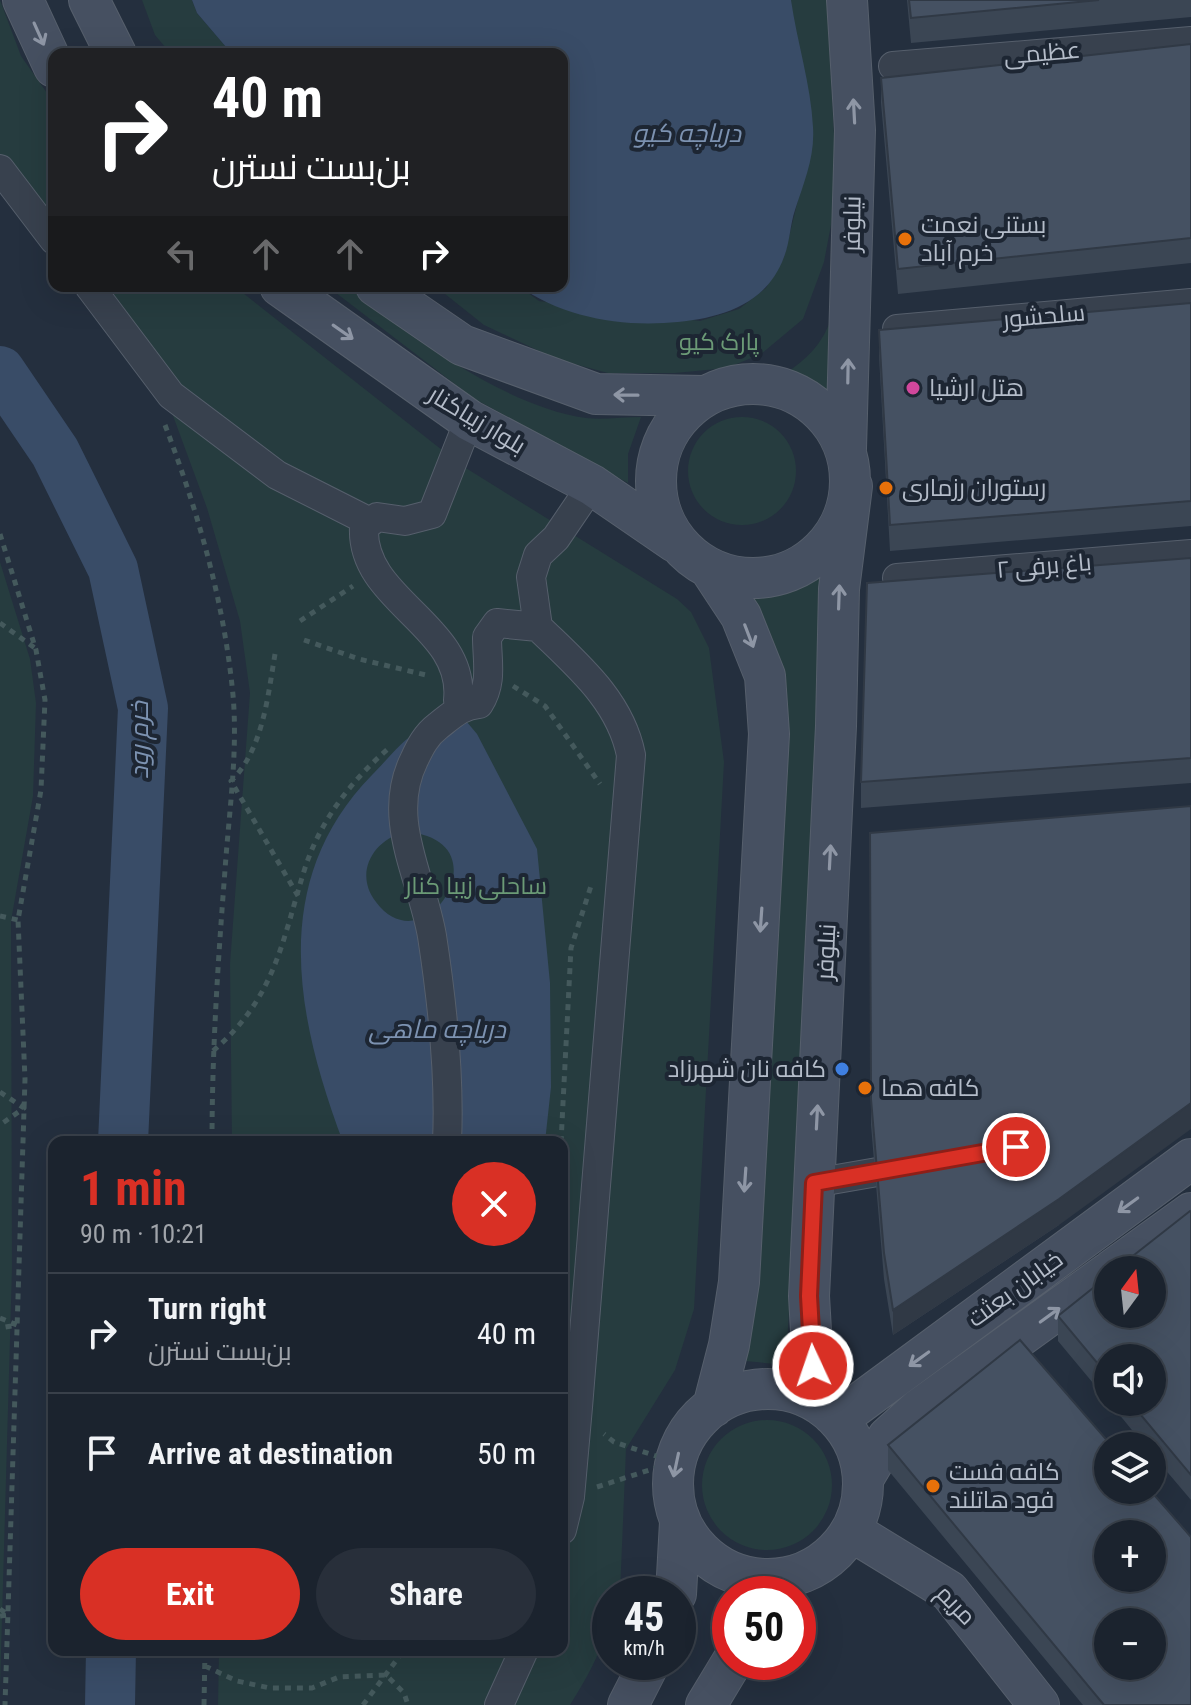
<!DOCTYPE html>
<html lang="en">
<head>
<meta charset="utf-8">
<style>
	body { margin:0; font-family:"Roboto Condensed",Cairo,sans-serif; background:#282f3a; color:#f1f3f6; height:100vh; display:flex; flex-direction:column; font-size:30px; white-space:nowrap }
	* { box-sizing:border-box; margin:0 }
	p { font-size:26px; color:#a0a4aa }
	.icon { flex:none; width:44px; height:44px; fill:none; stroke:currentColor; stroke-width:2; stroke-linecap:round; stroke-linejoin:round }
	.map { position:relative; flex:1; overflow:hidden }
	.sheet { position:absolute; left:48px; top:1136px; width:520px; height:520px; display:flex; flex-direction:column; background:#1b232e; border-radius:16px; box-shadow:0 8px 32px #0002,0 0 0 2px #39404a }
	.sheet>* { flex:none }
	.top-card { position:absolute; left:48px; top:48px; width:520px; height:244px; border-radius:16px; box-shadow:0 8px 32px #0002,0 0 0 2px #39404a; background:#202124; color:#fff; overflow:hidden }
	.needle { width:52px; rotate:15deg }
	.tools { position:absolute; left:1094px; top:1256px; display:grid; gap:16px }
	.tools a { display:grid; place-items:center; width:72px; height:72px; border-radius:50%; background:#1b232e; box-shadow:0 8px 32px #0002,0 0 0 2px #39404a; font-size:40px }
	.speed { position:absolute; left:592px; top:1576px; display:flex; gap:16px; font-size:40px; font-weight:700; text-align:center }
	.speed>* { display:grid; place-content:center; width:104px; height:104px; border-radius:50%; background:#1b232e; box-shadow:0 8px 32px #0002,0 0 0 2px #39404a; line-height:1 }
	.speed small { font-size:20px; font-weight:400 }
	.speed .limit { border:12px solid #d22; background:#fff; color:#111 }
	.pin { position:absolute; display:grid; place-items:center; width:68px; height:68px; color:#fff; margin:-34px; border:4px solid #fff; border-radius:50%; box-shadow:0 2px 8px #0007 }
	.me { position:absolute; width:88px; margin:-44px; rotate:357deg; stroke-linejoin:round; filter:drop-shadow(0 0 6px #0008) }
	.turn { display:flex; align-items:center; gap:28px; height:168px; padding:0 32px; font-size:36px }
	.turn .icon { width:104px; height:104px; stroke-width:2.5 }
	.turn b { display:block; font-size:56px; line-height:68px }
	.lanes { display:flex; align-items:center; height:76px; padding:0 32px; background:#0003; justify-content:center; gap:40px; direction:ltr }
	.lanes .off { opacity:.35 }
	.round { display:grid; place-items:center; flex:none; width:84px; height:84px; border-radius:42px; background:#282f3a }
	.overview { display:flex; align-items:center; justify-content:space-between; height:136px; padding:0 32px }
	h1 { font-size:48px; font-weight:700; line-height:60px; color:#d93025 }
	.primary-button { display:flex; gap:16px; margin-top:auto; padding:16px 32px }
	.primary-button a { flex:1; height:92px; border-radius:48px; background:#d93025; color:#fff; font-size:32px; font-weight:700; line-height:92px; text-align:center }
	.primary-button a+a { background:#282f3a; color:#f1f3f6 }
	ul { padding:0; list-style:none }
	li { display:flex; align-items:center; gap:24px; height:120px; padding:0 32px; border-top:2px solid #39404a }
	li div { flex:1 }
	li b { display:block; font-size:30px }
	li em { font-style:normal }
	.map>svg:first-child { display:block }
</style>
</head>
<body>
<div class="map">
<svg width="1191" height="1705" viewBox="0 0 1191 1705">
	<rect width="100%" height="100%" fill="#242f3e"/>
	<path fill="#263c3f" d="M0,0L21,56L54,103V246L0,181Z
		M142,0H192L197,13L232,54H171L155,35Z
		M791,0H827L837,193L824,262L803,319L761,354L727,368L675,373H608L556,359L484,325L435,286H519L539,301L700,321L739,309L766,288L784,257L798,200Z
		M846,276L832,405L818,392L782,376C829,345 828,326 846,276Z
		M87,286H234L461,465L677,599L691,612L709,648L724,762L694,1309L675,1370L626,1449L620,1594H610C610,1638 593,1668 570,1705H218L219,1650H562V1142H232L230,964L250,693L240,621L207,508L165,394Z
		M327,286C362,286 381,315 409,334C460,368 524,409 586,418C603,420 623,417 641,417L628,454V483L473,398Z
		M688 471a54 54 0 1 1 108 0a54 54 0 1 1-108 0Z
		M0,562L30,659L36,703L33,796L11,921L12,1268L0,1689Z
		M820,564L823,690L786,1365L745,1361L773,646L747,584H777Z
		M702 1485a65 65 0 1 1 130 0a65 65 0 1 1-130 0Z"/>
	<path fill="#394c67" fill-rule="evenodd" d="M192,0H791C797,42 811,85 813,127C815,157 804,182 795,210C790,225 790,242 784,257C765,309 713,320 664,323C614,326 559,315 519,286H562V54H232L197,13Z
		M461,715L477,734L537,849L550,983L551,1087L545,1142H343C296,1017 268,881 372,775C386,761 403,739 421,729C432,722 448,719 461,715ZM404,832C507,837 426,969 376,902C354,874 372,841 404,832Z"/>
	<g fill="none" stroke-linecap="round" stroke-linejoin="round">
		<path stroke="#394c67" stroke-width="50" d="M0,371L55,452L113,569L143,708L123,1142
			M110,1705L111,1650"/>
		<defs>
			<path id="street" d="M893,66L1191,41
				M0,169L54,240
				M89,286L171,395L277,475L370,522
				M897,329L1191,303
				M897,578L1191,554
				M538,627C577,665 620,700 631,755L578,1407L570,1497L562,1530
				M464,705L458,700C466,625 360,601 364,527L377,517L405,521L432,514L469,420
				M447,1142C450,1077 442,1001 432,936C422,877 385,819 414,760C420,747 426,735 438,726C452,715 462,705 479,704C493,682 487,662 487,637L497,623L538,627L531,577L538,555L556,538L592,485
				M814,1183L912,1166
				M499,1705L524,1650"/>
			<path id="secondary" d="M23,0L54,67
				M89,0L116,54
				M280,286L469,420L592,485L675,542
				M376,286L462,345L596,394L704,396
				M656 481a97 97 0 1 1 194 0a97 97 0 1 1-194 0Z
				M846,449L855,130L847,0
				M710,569L741,616L765,676L769,734L739,1282L729,1345L713,1407
				M1112,1270L1191,1213
				M673 1484a95 95 0 1 1 190 0a95 95 0 1 1-190 0Z
				M833,1415L813,1366L809,1296L836,726L839,589L852,486
				M838,1419L1191,1159
				M863,1479L888,1437L918,1410L1108,1273
				M851,1531L949,1591L1039,1705
				M676,1594L680,1522
				M628,1705L650,1662
				M706,1705L732,1662"/>
		</defs>
		<use href="#street" stroke="#565f6c" stroke-width="30"/>
		<use href="#secondary" stroke="#565f6c" stroke-width="42"/>
		<path stroke="#44595c" stroke-width="5" stroke-dasharray="6 6" stroke-linecap="butt" d="M165,425C198,512 224,601 233,695C238,752 229,812 225,870C218,961 212,1051 212,1142
			M0,534L36,650L45,700L41,790L18,920L25,1079L5,1705
			M300,621L353,586
			M0,623L35,648
			M304,640L359,659L426,675
			M275,654C268,695 263,750 231,781L298,896
			M513,686L545,706L600,784
			M0,916L18,920
			M213,1051C276,997 282,941 305,868C321,819 352,780 389,748
			M0,1092L24,1108L0,1125
			M561,1142L571,948L591,886
			M0,1318L17,1325L0,1328
			M597,1487L674,1462L614,1442L604,1434
			M0,1609L8,1615L0,1616
			M205,1666L237,1681L270,1688H312L339,1677L386,1675L404,1693L408,1705
			M204,1705L205,1650
			M363,1705L404,1650"/>
		<use href="#street" stroke="#38414e" stroke-width="28"/>
		<use href="#secondary" stroke="#465061" stroke-width="40"/>
	</g>
	<path fill="#3b4654" d="M907,0H1191V17L911,43Z
		M1191,44V263L898,294L881,103V78Z
		M1191,303V526L890,551L879,356V330Z
		M1191,558V783L861,808V782Z
		M870,833L1059,1225L893,1335L884,1279L871,1125Z
		M1191,1212V1500L1152,1454V1446H1145L1109,1402H1152L1108,1358V1401L1058,1341V1316Z
		M888,1445L1191,1705H1083L888,1470Z"/>
	<path fill="#303945" d="M1191,1103V1129L1059,1225L893,1335V1310Z"/>
	<path fill="#455162" stroke="#303945" stroke-width="2" fill-rule="evenodd" d="M909,0H1099L911,18Z
		M1191,44V238L898,269L881,78Z
		M1191,303V501L890,525L879,330Z
		M1191,558V758L861,782L867,583Z
		M1191,806V1103L1059,1199L893,1310L884,1253L871,1099L870,833Z
		M1190,1211L1191,1212V1475L1130,1402H1152V1358H1108V1376L1058,1316L1108,1276V1314H1152V1270H1115Z
		M1020,1340L1112,1446H1108V1490H1150L1191,1537V1705H1104L888,1445ZM1108,1534H1152V1578H1108ZM1108,1622H1152V1666H1108Z"/>
	<defs><path id="oneway-shaft" d="M-6 0H5M1.5-3L5.5 0L1.5 3" fill="none" stroke-width="1.6" stroke-linecap="round" stroke-linejoin="round" transform="scale(2)"/></defs>
	<g stroke="#8e96a5">
		<use href="#oneway-shaft" transform="translate(39 34) rotate(66)"/>
		<use href="#oneway-shaft" transform="translate(854 111) rotate(-93)"/>
		<use href="#oneway-shaft" transform="translate(343 332) rotate(35)"/>
		<use href="#oneway-shaft" transform="translate(848 371) rotate(-89)"/>
		<use href="#oneway-shaft" transform="translate(626 395) rotate(-179)"/>
		<use href="#oneway-shaft" transform="translate(839 597) rotate(-88)"/>
		<use href="#oneway-shaft" transform="translate(749 636) rotate(69)"/>
		<use href="#oneway-shaft" transform="translate(830 857) rotate(-87)"/>
		<use href="#oneway-shaft" transform="translate(761 920) rotate(94)"/>
		<use href="#oneway-shaft" transform="translate(817 1117) rotate(-87)"/>
		<use href="#oneway-shaft" transform="translate(745 1180) rotate(94)"/>
		<use href="#oneway-shaft" transform="translate(1128 1205) rotate(144)"/>
		<use href="#oneway-shaft" transform="translate(1050 1315) rotate(-36)"/>
		<use href="#oneway-shaft" transform="translate(919 1359) rotate(144)"/>
		<use href="#oneway-shaft" transform="translate(676 1465) rotate(102)"/>
	</g>
	<g fill="none" stroke-linecap="round" stroke-linejoin="round">
		<defs>
			<path id="route" d="M813,1366L809,1296L814,1183L1016,1147"/>
		</defs>
		<use href="#route" stroke="#8d1f18" stroke-width="20"/>
		<use href="#route" stroke="#d93025" stroke-width="14"/>
	</g>
	<g fill="#e8710a" stroke="#1d2633" stroke-width="3">
		<circle cx="905" cy="239" r="8"/>
		<circle cx="886" cy="488" r="8"/>
		<circle cx="865" cy="1088" r="8"/>
		<circle cx="933" cy="1486" r="8"/>
	</g>
	<circle fill="#d1479c" stroke="#1d2633" stroke-width="3" cx="913" cy="388" r="8"/>
	<circle fill="#3f7fe0" stroke="#1d2633" stroke-width="3" cx="842" cy="1069" r="8"/>
	<g text-anchor="middle" dominant-baseline="central" stroke-width="8" stroke-linejoin="round" paint-order="stroke">
		<g font-size="24" fill="#b4bcc9" stroke="#1d2633">
			<text transform="translate(1042 53) rotate(-5)">عظیمی</text>
			<text transform="translate(852 224) rotate(-89)">نیلوفر</text>
			<text transform="translate(1044 316) rotate(-5)">سلحشور</text>
			<text transform="translate(477 420) rotate(31)">بلوار زیباکنار</text>
			<text transform="translate(1044 566) rotate(-5)">باغ برفی ۲</text>
			<text transform="translate(826 952) rotate(-87)">نیلوفر</text>
			<text transform="translate(1015 1289) rotate(-36)">خیابان بعثت</text>
			<text transform="translate(956 1605) rotate(46)">مریم</text>
		</g>
		<g font-size="24" fill="#b4bcc9" stroke="#1d2633" text-anchor="start">
			<text x="921" y="225">بستنی نعمت<tspan x="921" dy="28">خرم آباد</tspan></text>
			<text x="929" y="388">هتل ارشیا</text>
			<text x="902" y="488">رستوران رزماری</text>
			<text x="826" y="1069" text-anchor="end">کافه نان شهرزاد</text>
			<text x="881" y="1088">کافه هما</text>
			<text x="949" y="1472">کافه فست<tspan x="949" dy="28">فود هاتلند</tspan></text>
		</g>
		<g font-size="24" fill="#6b9a76" stroke="#1d2633">
			<text x="719" y="342">پارک کیو</text>
			<text x="476" y="886">ساحلی زیبا کنار</text>
		</g>
		<g font-size="26" font-style="italic" fill="#7c92b1" stroke="#1d2633">
			<text x="687" y="133">دریاچه کیو</text>
			<text transform="translate(139 740) rotate(-90)">خرم رود</text>
			<text x="437" y="1029">دریاچه ماهی</text>
		</g>
	</g>
</svg>
<div class="tools">
<a><svg class="needle" viewBox="-14 -14 28 28"><path d="M0-13l5 13h-10z" fill="#e53935"/><path d="M0 13l5-13h-10z" fill="#a0a4aa"/></svg></a>
<a><svg class="icon" aria-label="sound" viewBox="0 0 24 24"><path d="M4 9h4l5-4v14l-5-4H4zM17 9q2 3 0 6"/></svg></a>
<a><svg class="icon" aria-label="layers" viewBox="0 0 24 24"><path d="M12 4l9 5-9 5-9-5zM3 14l9 5 9-5"/></svg></a>
<a>+</a>
<a>−</a>
</div>
<div class="speed"><div>45<small>km/h</small></div><div class="limit">50</div></div>
<div class="pin" style="left:1016px;top:1147px;background:#d93025"><svg class="icon" aria-label="arrive" viewBox="0 0 24 24"><path d="M6 21V4h12l-3 4 3 4H6"/></svg></div>
<svg class="me" style="left:813px;top:1366px" viewBox="-20 -20 40 40"><circle r="17" fill="#d93025" stroke="#fff" stroke-width="3"/><path d="M0-11L8 9 0 5-8 9z" fill="#fff"/></svg>
<div class="top-card">
<div class="turn"><svg class="icon" aria-label="right" viewBox="0 0 24 24"><path d="M7 20v-9h11M14 6l5 5-5 5"/></svg><div><b>40 m</b>بن‌بست نسترن</div></div>
<div class="lanes"><svg class="icon off" aria-label="left" viewBox="0 0 24 24"><path d="M17 20v-9H6M10 6l-5 5 5 5"/></svg><svg class="icon off" aria-label="ahead" viewBox="0 0 24 24"><path d="M12 20V5M6 11l6-6 6 6"/></svg><svg class="icon off" aria-label="ahead" viewBox="0 0 24 24"><path d="M12 20V5M6 11l6-6 6 6"/></svg><svg class="icon" aria-label="right" viewBox="0 0 24 24"><path d="M7 20v-9h11M14 6l5 5-5 5"/></svg></div>
</div>
<section class="sheet">
<div class="overview"><div><h1>1 min</h1><p>90 m · 10:21</p></div><a class="round" style="background:#d93025;color:#fff"><svg class="icon" aria-label="close" viewBox="0 0 24 24"><path d="M6 6l12 12M18 6L6 18"/></svg></a></div>
<ul>
<li><svg class="icon" aria-label="right" viewBox="0 0 24 24"><path d="M7 20v-9h11M14 6l5 5-5 5"/></svg><div><b>Turn right</b><p>بن‌بست نسترن</p></div><em>40 m</em></li>
<li><svg class="icon" aria-label="arrive" viewBox="0 0 24 24"><path d="M6 21V4h12l-3 4 3 4H6"/></svg><div><b>Arrive at destination</b></div><em>50 m</em></li>
</ul>
<div class="primary-button"><a>Exit</a><a>Share</a></div>
</section>
</div>
</body>
</html>
